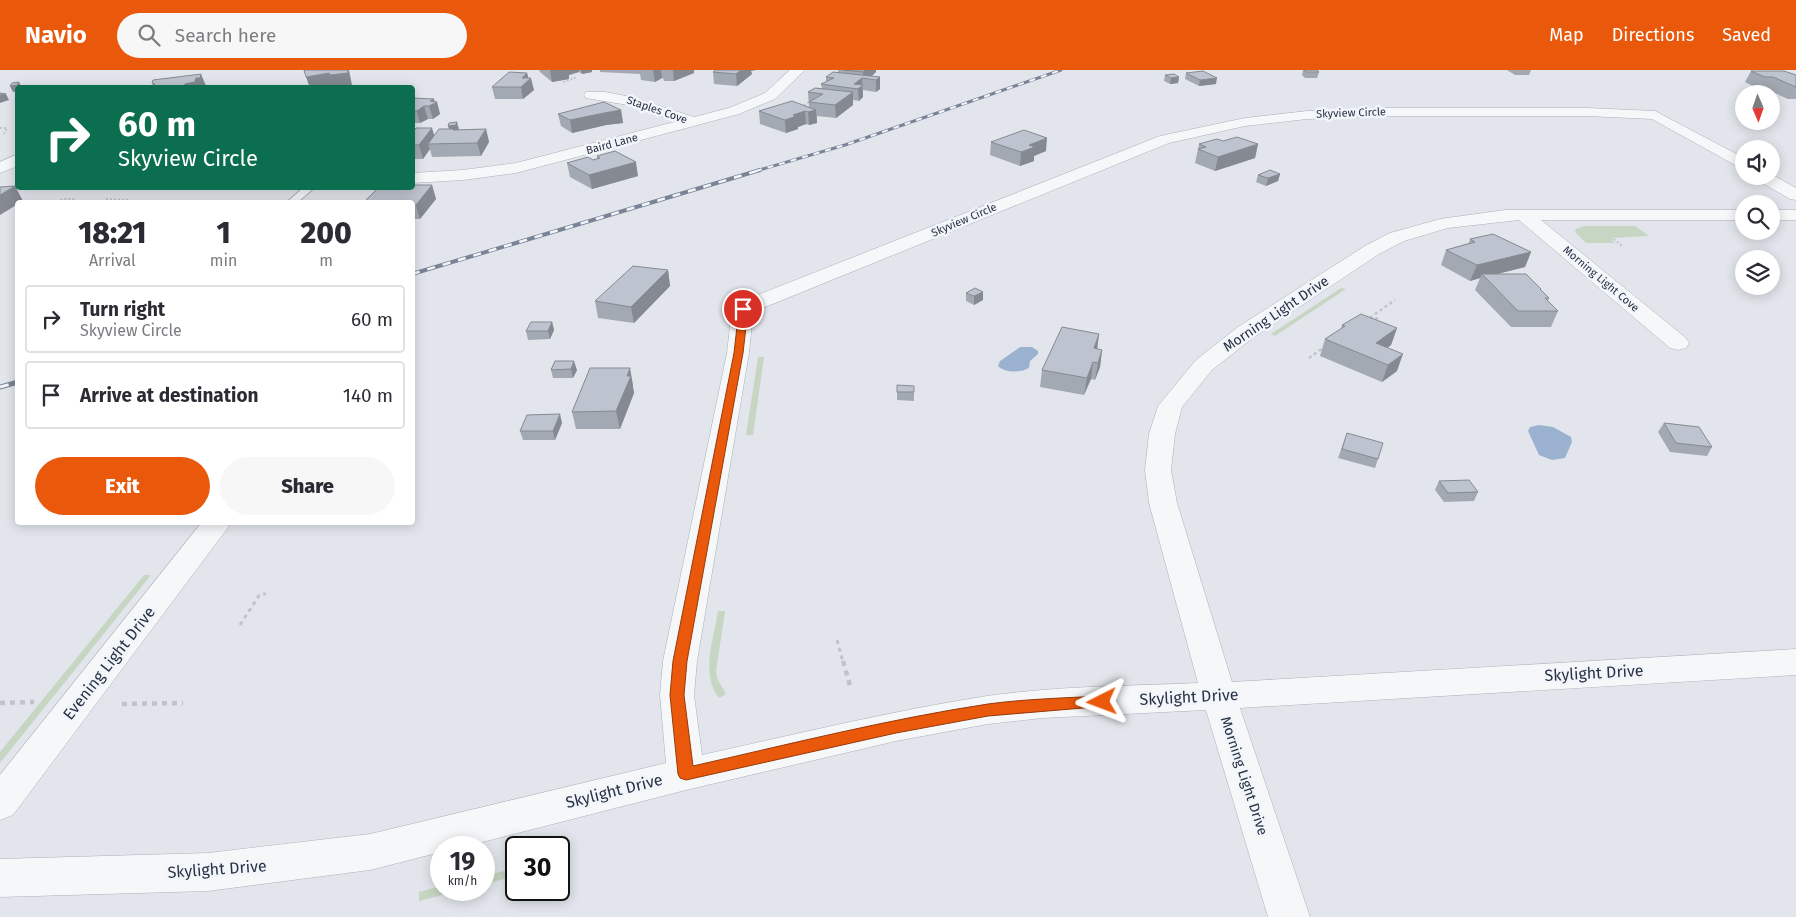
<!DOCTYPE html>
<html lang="en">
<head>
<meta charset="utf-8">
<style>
	body { margin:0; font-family:"Fira Sans",sans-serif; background:#f7f7f7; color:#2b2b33; height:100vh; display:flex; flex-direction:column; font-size:19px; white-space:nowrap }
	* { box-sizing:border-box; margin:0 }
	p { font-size:16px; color:#7c7c81 }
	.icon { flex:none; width:28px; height:28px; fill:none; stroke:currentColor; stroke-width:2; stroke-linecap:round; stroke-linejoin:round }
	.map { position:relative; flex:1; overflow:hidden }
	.sheet { position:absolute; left:15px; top:130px; width:400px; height:325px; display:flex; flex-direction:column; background:#fff; border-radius:5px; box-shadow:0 2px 12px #0003 }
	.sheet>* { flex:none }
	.banner { position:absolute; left:15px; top:15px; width:400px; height:105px; border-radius:5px; box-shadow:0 2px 12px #0003; background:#0b6e4f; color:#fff; overflow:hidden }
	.needle { width:32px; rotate:178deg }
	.tools { position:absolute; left:1735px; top:15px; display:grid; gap:10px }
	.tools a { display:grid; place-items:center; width:45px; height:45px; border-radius:50%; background:#fff; box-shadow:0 2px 12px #0003; font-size:25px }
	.speed { position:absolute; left:430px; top:766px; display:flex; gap:10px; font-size:25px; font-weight:700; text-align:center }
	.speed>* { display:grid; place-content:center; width:65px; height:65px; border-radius:50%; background:#fff; box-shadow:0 2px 12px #0003; line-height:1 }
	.speed small { font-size:12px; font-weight:400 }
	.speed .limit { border:2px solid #111; border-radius:8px; background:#fff; color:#111 }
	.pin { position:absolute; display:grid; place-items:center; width:42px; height:42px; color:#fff; margin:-21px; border:2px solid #fff; border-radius:50%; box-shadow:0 1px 5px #0007 }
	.me { position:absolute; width:55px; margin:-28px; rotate:267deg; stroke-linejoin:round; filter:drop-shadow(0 0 4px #0008) }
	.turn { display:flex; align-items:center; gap:18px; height:105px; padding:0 20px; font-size:22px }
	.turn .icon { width:65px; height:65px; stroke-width:2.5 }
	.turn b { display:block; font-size:35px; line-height:42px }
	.eta { display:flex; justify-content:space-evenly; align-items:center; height:85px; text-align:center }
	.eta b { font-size:30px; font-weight:800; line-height:35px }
	.primary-button { display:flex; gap:10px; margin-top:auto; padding:10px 20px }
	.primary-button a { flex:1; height:58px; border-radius:30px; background:#ea580c; color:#fff; font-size:20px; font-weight:800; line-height:58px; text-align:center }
	.primary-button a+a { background:#f7f7f7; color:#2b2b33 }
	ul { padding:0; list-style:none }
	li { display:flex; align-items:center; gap:15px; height:68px; margin:0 10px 8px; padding:0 10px; border:2px solid #e1e1e2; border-radius:5px }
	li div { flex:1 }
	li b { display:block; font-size:19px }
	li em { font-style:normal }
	header { display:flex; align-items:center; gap:30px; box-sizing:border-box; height:70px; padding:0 25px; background:#ea580c; color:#fff }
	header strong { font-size:24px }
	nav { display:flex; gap:28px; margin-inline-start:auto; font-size:18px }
	.search { width:350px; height:45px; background:#f7f7f7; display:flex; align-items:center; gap:12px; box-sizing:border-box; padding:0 18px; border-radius:28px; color:#7c7c81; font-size:19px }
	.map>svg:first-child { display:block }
</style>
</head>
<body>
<header>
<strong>Navio</strong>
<div class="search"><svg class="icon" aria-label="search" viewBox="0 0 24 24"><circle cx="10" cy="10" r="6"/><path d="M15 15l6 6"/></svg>Search here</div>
<nav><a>Map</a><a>Directions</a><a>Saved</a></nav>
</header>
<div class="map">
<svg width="1796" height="847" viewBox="0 0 1796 847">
	<rect width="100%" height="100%" fill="#e2e6ec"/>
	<path fill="#c7d6c2" d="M1584,156H1635L1649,166L1613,168L1612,171L1616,173H1586L1575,162L1576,159Z
		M1341,218L1346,219L1275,266L1271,264Z
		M758,287H764L753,365H746Z
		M144,505H151L0,693V682Z
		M718,541H725L716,602L718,610L726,624L719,628C700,604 714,568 718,541Z
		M516,798V806L484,814V806Z
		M441,816V820H461L419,831V822Z"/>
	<path fill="#9ab2cf" d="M1020,277H1032L1038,281V284L1030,291L1029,298C1020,303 1005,303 998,296L1000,291Z
		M1539,355L1553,357L1571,367L1572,372L1565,388L1552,390L1539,385L1528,361L1530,357Z"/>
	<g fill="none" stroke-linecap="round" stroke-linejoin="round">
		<defs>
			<path id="lane" d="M303,118H314L298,132H287Z"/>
			<path id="street" d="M790,0H805L775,29L739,44L516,103L463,110L412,113V103L463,100L516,93L678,51L628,35L586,28L584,25L586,22H605L631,27L694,47L729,38L765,23Z
				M1378,38H1587L1655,41L1744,88V100L1652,49L1587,46H1378L1307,49L1245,56L1169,73L753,242L749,283L697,591L694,625L702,685C797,664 891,641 987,626C1057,616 1128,616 1198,613L1149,433L1145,400L1149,364L1158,336L1196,290L1238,257L1365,176L1390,163L1440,149L1505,140H1744V150H1541L1686,268L1689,273L1686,278L1678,280L1670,278L1519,150L1448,158L1404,171L1379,184L1254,267L1212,300L1182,337L1175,364L1171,400L1177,433L1232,612L1796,579V605L1240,638L1310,847H1268L1206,640L1043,648L988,654L896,671L686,720L459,778H441V782L370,800L208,821L0,827V789L208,783L370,764L666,693L660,625L663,591L727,283L732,239L735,234L1160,66L1245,48L1307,41Z
				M18,84V96L0,103V92Z
				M1771,104L1796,118V130L1790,129L1757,110L1755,106H1771Z
				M1771,140H1796V150H1771Z
				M202,452H232L13,745L0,750V705Z"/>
		</defs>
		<use href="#lane" stroke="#aab0ba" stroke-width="2"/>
		<use href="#street" stroke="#aab0ba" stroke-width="1"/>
		<path stroke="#c0c4ca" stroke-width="2" stroke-dasharray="2 2" stroke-linecap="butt" d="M563,12L575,8L572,6
			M801,38L809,32
			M0,58H7L4,64
			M106,129L129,130
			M57,132L63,129H75
			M1614,169L1623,177"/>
		<path stroke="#c0c4ca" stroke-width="2.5" stroke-dasharray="3 3" stroke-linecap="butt" d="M1378,249L1371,247L1395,230
			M1309,288L1326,276"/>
		<path stroke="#c0c4ca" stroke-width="3" stroke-dasharray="4 4" stroke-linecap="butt" d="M240,555L260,524H266
			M837,570L843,592"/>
		<path stroke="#c0c4ca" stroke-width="4.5" stroke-dasharray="5 5" stroke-linecap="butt" d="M843,591L851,619
			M0,633L34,632
			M122,634L183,633"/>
		<use href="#lane" fill="#f5f7f9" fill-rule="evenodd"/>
		<use href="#street" fill="#f5f7f9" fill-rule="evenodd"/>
		<defs>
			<path id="rail-far2" d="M756,101L845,75L1061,0"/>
			<path id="rail-far1" d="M412,204L760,100"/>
			<path id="rail" d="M0,317L18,312"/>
		</defs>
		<use href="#rail-far2" stroke="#7a8497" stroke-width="3"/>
		<use href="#rail-far1" stroke="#7a8497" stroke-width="4"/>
		<use href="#rail" stroke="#7a8497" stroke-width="5"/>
		<use href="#rail-far2" stroke="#f2f5f9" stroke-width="2" stroke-dasharray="6" stroke-linecap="butt"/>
		<use href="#rail-far1" stroke="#f2f5f9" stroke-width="2.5" stroke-dasharray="8" stroke-linecap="butt"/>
		<use href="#rail" stroke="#f2f5f9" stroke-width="3" stroke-dasharray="9" stroke-linecap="butt"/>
	</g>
	<path fill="#a3a9b2" d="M539,0H592V2L582,4L579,2L569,5V9L552,12L540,2Z
		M600,0H694V3L674,11H664L663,8H662L655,12L641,10L640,4L600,2Z
		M755,0L751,1L752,4L737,16L714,14L713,2Z
		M838,0H876V2L872,6L880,7V19L876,22L863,20V27L859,31L853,30V35L836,48L817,46V53L809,55L806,54L798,57V59L786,63L760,54L759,41L809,37L808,22L822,18L821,14L826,12V7L838,2Z
		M1303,0H1317L1319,2L1317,8H1305L1302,5Z
		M1507,0H1531L1529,5H1515Z
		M1751,1L1796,5V29H1788L1766,19H1759L1745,12Z
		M527,3L528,8L534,20L523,29H495L492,17Z
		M1186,3L1216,14L1199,16L1185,9Z
		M1165,5L1179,7L1178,13L1170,14L1164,11Z
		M412,28L437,32L440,44L433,49H428L420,53H412Z
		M621,40L623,53L606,55L572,63L561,56L558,44Z
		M459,59L458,60L486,59L489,72L481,86L432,87L430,79L423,89H412V63L434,66Z
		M1223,71L1258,74L1255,88L1215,101L1195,93L1199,74Z
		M991,72L1046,81L1034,86V91L1020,96L990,85Z
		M597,86L638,106L592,119L570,107L567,93L593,90L597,89Z
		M1280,104L1278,111L1266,116L1256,112L1258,105Z
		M432,115L436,129L420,149H412V132H366L365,131L378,118H403Z
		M1470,169L1531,182L1525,197L1497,204L1541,219V220L1549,228L1548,231L1558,241L1551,257H1511L1475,220L1480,208L1470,211L1441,195L1446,180L1469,173Z
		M668,200L670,216L634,253L598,248L595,231Z
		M966,223L983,230L974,235L966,231Z
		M552,252L554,260L550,269L528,270L526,261Z
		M1342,255L1397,258L1391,275L1387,278L1397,301L1382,312L1320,286L1325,269L1341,259Z
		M1099,264L1097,279L1102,280L1100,297L1095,310L1091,309L1084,325L1040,317L1042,300Z
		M555,291L577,300L573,308H553L551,300Z
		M633,315V317L634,323L620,359H576L572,342Z
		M914,316V331L897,330V322Z
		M562,353L555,370H523L520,361Z
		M1664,353L1712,377L1707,386L1670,382L1658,362Z
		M1347,363L1378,389L1375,398L1338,388Z
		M1439,411L1478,422L1474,431L1444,432L1435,420Z"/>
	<path fill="#858991" d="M349,0L352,15L334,17L333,15L318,18H310L306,7L329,3Z
		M550,0H579V2L569,5V9L552,12Z
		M581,0H592V2L582,4Z
		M653,0H661L662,8L655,12Z
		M673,0H694V3L674,11Z
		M741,0H756L751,1L752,4L737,16L736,4Z
		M865,0H876V2L868,9L863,8V2Z
		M527,3L529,10L531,8L534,20L523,29L521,17L522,8Z
		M201,4L206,16V18H184L185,14L196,8Z
		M880,7V19L876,22V10Z
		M1179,7L1178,13L1170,14L1171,8Z
		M862,8L863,27L859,31L858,19L854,14Z
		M1217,8L1216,14L1199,16L1200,10Z
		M19,12L22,18H18V21L13,22L10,16Z
		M853,22V35L836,48L835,35Z
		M6,24L9,30L0,33V25Z
		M434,29L435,33L437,32L440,44L433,49L429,36L430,31Z
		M424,36L428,49L420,53L417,41Z
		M621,40L623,53L606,55L572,63L570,50L604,43Z
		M816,40L817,53L809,55L808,42Z
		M805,41L806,54L798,57V59L786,63L785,50L793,45Z
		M457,52L459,59L458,62H450L448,56Z
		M432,58L436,71L428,74L430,79L423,89L419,75Z
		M486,59L489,72L481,86L477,73Z
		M1047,68L1046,81L1034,86V91L1020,96L1021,82L1029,75Z
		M1258,74L1255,88L1215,101L1218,87Z
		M636,92L638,106L592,119L589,105Z
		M1280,104L1278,111L1266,116L1268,108Z
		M432,115L436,129L420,149L416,135Z
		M15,116L23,131L20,132H18V134L0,145V125Z
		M1531,182L1525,197L1485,207L1482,204L1480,208L1470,211L1477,195Z
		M668,200L670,216L634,253L631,237Z
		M983,222V230L974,235V226Z
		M552,252L554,260L550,269L548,261Z
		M1397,258L1391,275L1373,288L1376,273Z
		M1099,264L1097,280L1094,278Z
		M1102,280L1100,297L1095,310L1098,293Z
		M1403,284L1397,301L1382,312L1388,295Z
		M574,291L577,300L573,308L571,299Z
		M1093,292L1091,309L1084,325L1087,308Z
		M630,298L633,315V317L634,323L620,359L616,341Z
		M560,344L562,353L555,370L553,361Z"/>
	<path fill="#bec4cf" stroke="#858991" d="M304,0H348V3L330,5L329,3L306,7Z
		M715,0H741L736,4L713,2Z
		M843,0H865L863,2Z
		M1304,0H1317L1319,2H1306Z
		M1203,1L1217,8L1200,10L1186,3Z
		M1751,1H1784L1796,5V17L1773,7H1765Z
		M509,2L527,3L522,8H531L521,17H492Z
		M833,2L880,7L876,10L862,8L854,14L863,15L858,19L821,14L834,8L826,7Z
		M201,4L200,8H196L195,12L185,14L184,18H158V17H148L155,14L152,13L153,10Z
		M1174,4L1179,7L1171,8L1165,5Z
		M19,12L17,15L10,16L12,13Z
		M815,18L853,22L835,35L809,32L823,24L808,22Z
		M0,23L6,24L0,25Z
		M412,28L434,29L430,31L437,32L429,36H424L417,41H412Z
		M792,31L816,40L808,42L805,41L793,45L797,46L785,50L759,41Z
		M604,32L621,40L604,43L570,50L558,44Z
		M457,52L456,55L448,56L449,53Z
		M416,58H432L419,75H412V63Z
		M439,59H454L453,60L486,59L477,73L428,74Z
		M1024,60L1047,68L1029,75L1035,77L1021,82L991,72Z
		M1237,67L1258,74L1218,87L1198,79L1206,77L1199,74L1217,69L1223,71Z
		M615,81L636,92L589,105L567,93L588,87L593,90L600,88L597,86Z
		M1270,100L1280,104L1268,108L1258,105Z
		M412,115H432L416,135H412V132H399L400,131L380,132H372L365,131L378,118H400H399H412Z
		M15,116L0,125V117Z
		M1493,164L1531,182L1477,195L1446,180L1475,172L1470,169Z
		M633,196L668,200L631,237L595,231Z
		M1482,204H1526L1541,219H1540L1549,228H1545L1558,241H1518Z
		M975,218L983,222L974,226L966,223Z
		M1361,244L1397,258L1376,273L1403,284L1388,295L1325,269L1345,256L1342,255Z
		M531,252H552L548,261H526Z
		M1062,257L1099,264L1094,278L1102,280L1098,293L1093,292L1087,308L1042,300Z
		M555,291H574L571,299L551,300Z
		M590,298H630L627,306H631L616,341L572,342Z
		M897,315L914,316V322H897Z
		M560,344L553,361H520L527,345Z
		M1664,353L1699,357L1712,377L1676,373Z
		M1347,363L1383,373L1378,389L1342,379Z
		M1469,410L1478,422L1448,423L1439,411Z"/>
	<path fill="#ea580c" stroke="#983908" d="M743,236L748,239L743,283L687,591L684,625L693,696C790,674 889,649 988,634C1025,629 1064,628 1102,626L1107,628L1109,632L1107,636L988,646L896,663L686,710L680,708L678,704L670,625L673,591L734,283L739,239Z"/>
	<g text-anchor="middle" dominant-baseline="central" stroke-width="5" stroke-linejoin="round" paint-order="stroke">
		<g font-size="11" fill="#283246" stroke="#f2f5f9">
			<text transform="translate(657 40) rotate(19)">Staples Cove</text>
			<text transform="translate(1351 43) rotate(-2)">Skyview Circle</text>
			<text transform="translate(612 74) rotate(-15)">Baird Lane</text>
			<text transform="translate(964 150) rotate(-23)">Skyview Circle</text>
			<text transform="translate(1601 209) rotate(40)">Morning Light Cove</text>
		</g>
		<g font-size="14" fill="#283246" stroke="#f2f5f9">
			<text transform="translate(1276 244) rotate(-34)">Morning Light Drive</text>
			<text transform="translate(1244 706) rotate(72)">Morning Light Drive</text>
		</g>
		<g font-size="16" fill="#283246" stroke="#f2f5f9">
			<text transform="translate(109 593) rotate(-52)">Evening Light Drive</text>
			<text transform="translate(1594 603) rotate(-3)">Skylight Drive</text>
			<text transform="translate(1189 627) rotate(-3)">Skylight Drive</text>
			<text transform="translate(614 721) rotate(-14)">Skylight Drive</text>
			<text transform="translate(217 799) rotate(-4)">Skylight Drive</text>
		</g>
	</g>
</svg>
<div class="tools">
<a><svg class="needle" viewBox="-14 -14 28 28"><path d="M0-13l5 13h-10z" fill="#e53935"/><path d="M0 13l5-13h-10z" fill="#7c7c81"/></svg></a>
<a><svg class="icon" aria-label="sound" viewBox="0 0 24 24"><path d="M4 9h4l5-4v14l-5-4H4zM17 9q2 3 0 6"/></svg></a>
<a><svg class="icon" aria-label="search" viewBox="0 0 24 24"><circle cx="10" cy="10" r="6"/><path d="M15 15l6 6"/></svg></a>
<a><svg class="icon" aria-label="layers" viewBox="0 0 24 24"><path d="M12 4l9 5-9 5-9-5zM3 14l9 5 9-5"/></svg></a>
</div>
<div class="speed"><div>19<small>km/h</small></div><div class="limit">30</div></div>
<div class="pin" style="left:743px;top:239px;background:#d93025"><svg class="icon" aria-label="arrive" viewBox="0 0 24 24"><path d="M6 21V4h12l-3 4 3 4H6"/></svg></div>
<svg class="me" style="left:1102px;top:632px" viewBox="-20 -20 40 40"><path d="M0-17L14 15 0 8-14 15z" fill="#ea580c" stroke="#fff" stroke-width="4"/></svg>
<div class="banner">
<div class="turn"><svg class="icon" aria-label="right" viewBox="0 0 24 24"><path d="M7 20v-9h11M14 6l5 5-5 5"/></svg><div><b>60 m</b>Skyview Circle</div></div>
</div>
<section class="sheet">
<div class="eta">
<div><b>18:21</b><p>Arrival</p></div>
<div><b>1</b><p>min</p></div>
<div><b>200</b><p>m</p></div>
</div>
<ul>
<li><svg class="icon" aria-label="right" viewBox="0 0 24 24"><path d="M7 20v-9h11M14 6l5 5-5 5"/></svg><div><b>Turn right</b><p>Skyview Circle</p></div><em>60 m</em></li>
<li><svg class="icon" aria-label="arrive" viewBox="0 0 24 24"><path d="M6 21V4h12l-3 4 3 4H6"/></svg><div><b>Arrive at destination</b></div><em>140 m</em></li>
</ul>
<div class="primary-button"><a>Exit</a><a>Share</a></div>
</section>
</div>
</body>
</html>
